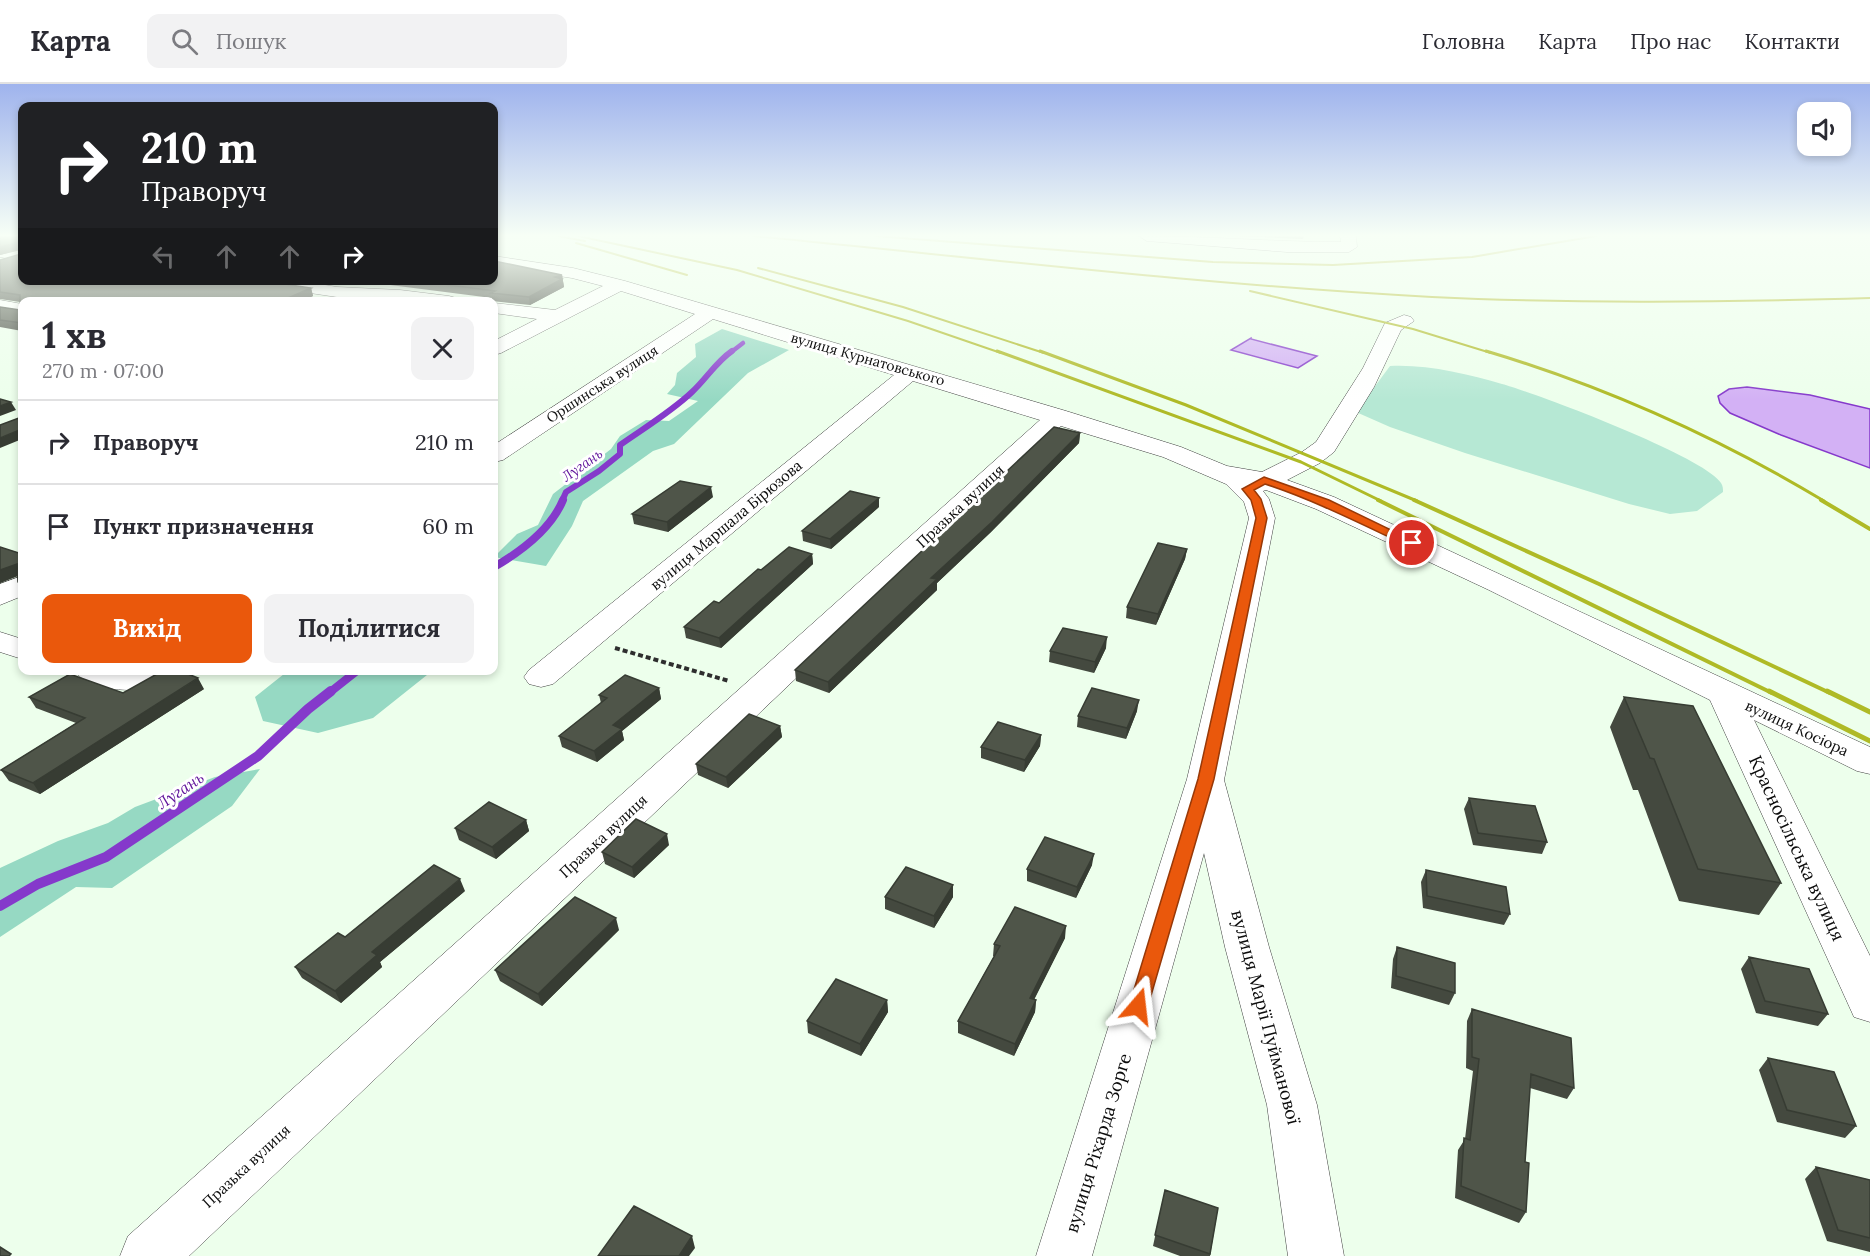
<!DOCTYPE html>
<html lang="uk">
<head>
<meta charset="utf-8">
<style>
	body { margin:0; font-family:Lora,serif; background:#f2f2f3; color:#2b2b33; height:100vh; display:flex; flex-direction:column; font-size:22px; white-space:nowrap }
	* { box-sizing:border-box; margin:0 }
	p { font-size:20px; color:#7c7c81 }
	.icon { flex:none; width:33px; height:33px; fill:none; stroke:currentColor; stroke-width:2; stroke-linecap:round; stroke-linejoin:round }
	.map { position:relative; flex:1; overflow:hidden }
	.drawer { position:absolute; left:18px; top:213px; width:480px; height:378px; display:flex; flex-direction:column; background:#fff; border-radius:12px; box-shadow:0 3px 9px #0003 }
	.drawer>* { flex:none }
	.guide { position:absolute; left:18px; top:18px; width:480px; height:183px; border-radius:12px; box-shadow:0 3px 9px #0003; background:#202124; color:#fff; overflow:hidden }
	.buttons { position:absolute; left:1797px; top:18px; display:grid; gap:12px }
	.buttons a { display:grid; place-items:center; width:54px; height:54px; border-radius:12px; background:#fff; box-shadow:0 3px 9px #0003; font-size:30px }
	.pin { position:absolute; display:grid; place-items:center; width:51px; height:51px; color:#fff; margin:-26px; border:3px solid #fff; border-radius:50%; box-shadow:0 2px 6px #0007 }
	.me { position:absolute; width:66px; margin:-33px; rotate:17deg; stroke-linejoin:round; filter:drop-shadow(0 0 4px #0008) }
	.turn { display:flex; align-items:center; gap:21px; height:126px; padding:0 24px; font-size:27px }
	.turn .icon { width:78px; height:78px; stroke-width:2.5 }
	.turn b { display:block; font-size:42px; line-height:51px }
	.lanes { display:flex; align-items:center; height:57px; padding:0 24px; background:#0003; justify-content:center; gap:30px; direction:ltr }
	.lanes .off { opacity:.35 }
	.round { display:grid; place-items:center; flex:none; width:63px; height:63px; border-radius:12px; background:#f2f2f3 }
	.head { display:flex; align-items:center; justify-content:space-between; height:102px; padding:0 24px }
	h1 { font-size:36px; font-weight:800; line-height:45px }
	.action { display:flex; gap:12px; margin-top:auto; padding:12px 24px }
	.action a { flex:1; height:69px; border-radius:12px; background:#ea580c; color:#fff; font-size:24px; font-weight:800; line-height:69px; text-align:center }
	.action a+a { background:#f2f2f3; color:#2b2b33 }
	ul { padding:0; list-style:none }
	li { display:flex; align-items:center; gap:18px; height:84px; padding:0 24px; border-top:2px solid #e1e1e2 }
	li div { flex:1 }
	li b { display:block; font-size:22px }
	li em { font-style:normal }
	header { display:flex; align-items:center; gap:36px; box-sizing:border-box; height:84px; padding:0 30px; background:#fff; border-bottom:2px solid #e1e1e2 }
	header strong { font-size:28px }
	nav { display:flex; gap:33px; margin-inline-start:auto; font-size:21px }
	.search { width:420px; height:54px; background:#f2f2f3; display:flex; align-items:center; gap:15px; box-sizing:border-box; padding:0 21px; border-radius:12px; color:#7c7c81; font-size:22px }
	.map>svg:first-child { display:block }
</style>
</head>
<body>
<header>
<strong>Карта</strong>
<div class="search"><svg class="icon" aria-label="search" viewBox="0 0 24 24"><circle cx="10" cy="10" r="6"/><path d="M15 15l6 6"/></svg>Пошук</div>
<nav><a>Головна</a><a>Карта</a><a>Про нас</a><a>Контакти</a></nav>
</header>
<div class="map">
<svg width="1870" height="1172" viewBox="0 0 1870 1172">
	<rect width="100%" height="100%" fill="#edffec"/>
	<path fill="#b6e8d4" d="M1390,282C1426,280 1468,290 1502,300C1538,310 1705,373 1721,399C1723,402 1723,405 1723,408L1697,427L1670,430L1629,420L1465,369L1390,343L1356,328Z"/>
	<path fill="#96d9c3" d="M722,245L789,266L748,289L674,360L653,367L583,417L572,442L546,482L494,473L517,450L538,441L553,410L611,365L620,352L646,336L669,337L698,317L667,310L675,301L677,289L696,273L695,260Z
		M289,586H432V587L373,634L318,649L263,637L255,613Z
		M260,685L232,722L112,804L76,803L0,853V784L58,757L108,739L135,723L215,693Z"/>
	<path fill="#d3b1f5" stroke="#8539cb" stroke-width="1.5" d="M1251,254V255L1317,272L1298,284L1231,266Z
		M1747,303L1810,311L1870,325V384L1781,351L1730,329L1720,319L1718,312L1729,305Z"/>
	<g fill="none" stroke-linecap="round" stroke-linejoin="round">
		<path stroke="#8539cb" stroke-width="4.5" d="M730,269L743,259"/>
		<path stroke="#8539cb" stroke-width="6" d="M562,417L566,408L599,387L620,370V361C644,344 671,328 692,308C707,294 716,278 732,267"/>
		<path stroke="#8539cb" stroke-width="8" d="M494,483C520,468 551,445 563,416
			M329,609L358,586"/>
		<path stroke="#8539cb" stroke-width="10" d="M0,822L38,800L106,773L258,672L308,625L331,607"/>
		<defs>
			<path id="minor" d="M1139,152C1207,152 1273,158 1341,158L1340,152H1356L1357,163L1349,168H1287L1147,157Z
				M0,163L22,167V177L0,173Z
				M494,172L573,184L625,197L1066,327L1181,363L1227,382L1262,388L1302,368L1316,358L1363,284L1385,239L1404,231L1411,233L1414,237L1401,246L1374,303L1334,368L1320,379L1287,396L1334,413L1870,663V690L1857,687L1754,636L1870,872V938L1854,933L1710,616L1489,506L1316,425L1266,406L1263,407L1269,415L1275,434L1224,696L1269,863L1317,1021L1344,1172H1288L1267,1021L1225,863L1204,769L1092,1172H1036L1187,695L1249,434L1244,418L1226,400L1163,373L1061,342L189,1172H120L128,1152L1040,336L913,297L553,600L541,603L529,600L524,593L529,586L894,291L713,235L503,376L494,378V361L695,230L621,207L501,269L494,271V257L537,235L494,229V219L555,226L603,202L572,194L494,182Z
				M248,196H295L337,203L400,206L449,212L456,214L458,218L337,213L256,201Z
				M0,216L22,220V232L0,228Z
				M22,492V512L0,521V500Z
				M0,548L22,555V575L0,568Z
				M74,586H181C163,613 91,612 74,586Z"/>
		</defs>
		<use href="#minor" stroke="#3f3f3f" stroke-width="1"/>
		<path stroke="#2e2e2e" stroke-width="4" stroke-dasharray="5 3" stroke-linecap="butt" d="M615,564L729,597"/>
		<use href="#minor" fill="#fff" fill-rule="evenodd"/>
		<path stroke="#afba26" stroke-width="2" d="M558,152L585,157
			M578,152L737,186L908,237L1001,269
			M754,152C980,174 1205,201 1432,213C1578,220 1724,218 1870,214
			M876,152L1213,178L1333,181L1472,173L1596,152
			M576,159L687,191
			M758,184L903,223L1044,269
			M1250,207L1413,245L1491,269"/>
		<path stroke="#afba26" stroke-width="3" d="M997,267L1301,378L1381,417
			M1040,267L1186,321L1417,417
			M1486,267C1603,302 1719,354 1824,417"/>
		<path stroke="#afba26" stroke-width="4" d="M1378,416L1772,609
			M1414,416L1599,500L1830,609
			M1821,416L1870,445"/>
		<path stroke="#afba26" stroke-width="5" d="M1769,607L1870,657
			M1827,607L1870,628"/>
	</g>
	<path fill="#44493f" d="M0,152H22V196L311,204L313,212L300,218H22V247L0,243V223L20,226V218L0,215V176L21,170V166L0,171Z
		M1236,152H1304L1303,155Z
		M562,191L564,203L530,221L492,217V214L351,196H494Z
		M312,196H349L339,201Z
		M1080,349L1079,359L991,448L937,499V506L829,609L796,597L795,586Z
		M713,413L668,448L634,440L632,430Z
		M879,423L831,465L803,457L802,447Z
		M0,463L22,470V505L18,498V492L0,499Z
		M1187,465L1185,475L1156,541L1126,534L1127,523Z
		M812,470L813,480L721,564L686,554L684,543L719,519L761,486Z
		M1106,564L1094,589L1049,578L1050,567Z
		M203,586H220L214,590Z
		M659,604L661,615L622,647L624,656L597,678L562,663L559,652L601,619L599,611Z
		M204,605L40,710L9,697L1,686L76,639L36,624L29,613Z
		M1624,613L1781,799L1759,831L1679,817L1638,706H1633L1610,643Z
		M1137,627L1126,655L1077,643L1078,632Z
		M780,642L782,653L728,704L698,691L696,680Z
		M1041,651L1040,662L1024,688L981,674V663Z
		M1469,714L1547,758L1542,770L1473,761L1464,725Z
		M526,736L529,747L496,775L459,756L455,744Z
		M669,761L634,794L605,780L602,768Z
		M1092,781L1076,814L1027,797V785Z
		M1426,786L1510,830L1504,841L1423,824L1421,798Z
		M953,801V813L934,844L885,825V813Z
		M465,807L380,878L382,883L341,919L302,894L295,883L345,853Z
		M619,846L542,922L500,897L495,886Z
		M1065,854L1034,915L1036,916L1035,928L1014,972L958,949V937L994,872H993L994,860Z
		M1397,863L1455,909L1449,921L1391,904L1393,875Z
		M1749,873L1828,930L1818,942L1756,929L1741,885Z
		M887,916L888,928L861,972L808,949L807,937Z
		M1472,925L1574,1004L1567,1015L1530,1004L1525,1078L1526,1128L1519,1139L1455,1114L1458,1066L1465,1055L1473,987L1466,984L1467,937Z
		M1768,974L1856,1042L1845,1054L1777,1038L1759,986Z
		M1816,1083L1870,1096V1168L1827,1157L1805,1095Z
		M1165,1106L1218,1124L1210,1172H1180L1153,1162Z"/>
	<path fill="#373c33" d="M20,158L22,165L0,171V163Z
		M562,191L564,203L530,221L529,213L555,193Z
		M337,196H349L339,201Z
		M311,204L313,212L300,218H279Z
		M11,318L16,326L0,332V322Z
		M22,345V355L0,364V354Z
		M1080,349L1079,359L991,448L937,499V506L829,609L828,598L931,494Z
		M711,403L713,413L668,448L667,438Z
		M879,414V423L831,465L830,455Z
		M1187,465L1185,475L1156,541L1158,530Z
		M812,470L813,480L721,564L719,554Z
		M17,480L22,490L0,499V486Z
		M1107,553L1106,564L1094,589L1095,578Z
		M212,586H220L214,590Z
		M198,594L204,605L40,710L33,699Z
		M659,604L661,615L622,647L624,656L597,678L594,667L613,641Z
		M1139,616L1137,627L1126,655L1127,644Z
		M780,642L782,653L728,704L726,693Z
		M1041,651L1040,662L1024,688L1025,676Z
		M526,736L529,747L496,775L492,763Z
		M667,750L669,761L634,794L632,783Z
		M1094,770L1092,781L1076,814L1077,803Z
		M460,795L465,807L380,878L382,883L341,919L335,907L372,868Z
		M953,801V813L934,844V832Z
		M616,834L619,846L542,922L538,910Z
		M1066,842L1065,854L1029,926L1030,914Z
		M887,916L888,928L861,972L860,960Z
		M1036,916L1035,928L1014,972L1015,960Z
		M692,1152L695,1164L689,1172H679Z"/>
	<path fill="#4f5549" stroke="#373c33" stroke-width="1.5" d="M0,152H22V196H258L311,204L279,218H22V239L0,236V223L20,226V211L0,208V176L21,170L20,158L0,163Z
		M494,177L562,191L555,193L562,195L529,213L491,209L495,207L410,196H494Z
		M0,315L11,318L0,322Z
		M20,320L22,321V345L0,354V341L19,334Z
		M1054,343L1080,349L992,438L931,494L937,495L828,598L795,586Z
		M680,397L711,403L667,438L632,430Z
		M850,407L879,414L830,455L802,447Z
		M1158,459L1187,465L1158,530L1127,523Z
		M0,463L22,470V499L18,498L17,480L0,486Z
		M789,463L812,470L719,554L684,543L714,517L719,519L758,485L761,486Z
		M1063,544L1107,553L1095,578L1050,567Z
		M164,586H178L198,594L33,699L1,686L85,634L29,613L70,590L123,609Z
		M625,591L659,604L613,641L622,645L594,667L559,652L607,614L599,611Z
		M1092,604L1139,616L1127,644L1078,632Z
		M1624,613L1693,622L1781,799L1698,785L1654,675L1650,674Z
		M749,630L780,642L726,693L696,680Z
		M998,638L1041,651L1025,676L981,663Z
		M1469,714L1535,722L1547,758L1478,749Z
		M489,718L526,736L492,763L455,744Z
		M636,735L667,750L632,783L602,768Z
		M1045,753L1094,770L1077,803L1027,785Z
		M434,781L460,795L372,868L377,871L335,907L295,883L338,849L345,853Z
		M906,783L953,801L934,832L885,813Z
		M1426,786L1506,803L1510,830L1427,812Z
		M575,813L616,834L538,910L495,886Z
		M1015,823L1066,842L1030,914L1036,916L1015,960L958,937L1000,862L994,860Z
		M1397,863L1455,879V909L1396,892Z
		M1749,873L1809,885L1828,930L1765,917Z
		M836,895L887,916L860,960L807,937Z
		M1472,925L1571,954L1574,1004L1531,990L1525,1078L1529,1079L1526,1128L1461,1102L1464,1054L1470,1056L1479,975L1472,973Z
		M1768,974L1834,988L1856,1042L1787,1026Z
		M1816,1083L1870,1096V1154L1838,1146Z
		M1165,1106L1218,1124L1210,1170L1155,1151Z
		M634,1122L692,1152L679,1172H598Z
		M0,1163L11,1170L9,1172H0Z"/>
	<linearGradient id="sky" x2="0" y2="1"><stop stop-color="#9fb3ed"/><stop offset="0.48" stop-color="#f7fff6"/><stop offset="1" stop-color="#f7fff6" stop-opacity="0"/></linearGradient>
	<rect width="1870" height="316" fill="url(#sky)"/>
	<path fill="#ea580c" stroke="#983908" stroke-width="1.5" d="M1264,393L1329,416L1418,459L1412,463L1408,462C1361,440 1314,416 1265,400L1254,406L1261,415L1267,434L1214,695L1148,922L1145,928L1138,930L1132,928L1129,922L1198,695L1256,434L1251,416L1242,405Z"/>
	<g text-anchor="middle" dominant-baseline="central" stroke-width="6" stroke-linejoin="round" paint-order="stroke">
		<g font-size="14" fill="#0c0c0c" stroke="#fff">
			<text transform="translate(868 275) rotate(16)">вулиця Курнатовського</text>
			<text transform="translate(602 300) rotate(-33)">Оршинська вулиця</text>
		</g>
		<g font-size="14" font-style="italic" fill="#62179c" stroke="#fff">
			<text transform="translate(582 381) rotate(-35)">Лугань</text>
		</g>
		<g font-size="15" fill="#0c0c0c" stroke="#fff">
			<text transform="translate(960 422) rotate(-43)">Празька вулиця</text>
			<text transform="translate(726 441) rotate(-40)">вулиця Маршала Бірюзова</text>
			<text transform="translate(1797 644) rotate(25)">вулиця Косіора</text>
			<text transform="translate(603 752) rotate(-43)">Празька вулиця</text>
			<text transform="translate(246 1082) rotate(-43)">Празька вулиця</text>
		</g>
		<g font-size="16" font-style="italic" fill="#62179c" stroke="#fff">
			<text transform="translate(180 706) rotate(-34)">Лугань</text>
		</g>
		<g font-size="18" fill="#0c0c0c" stroke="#fff">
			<text transform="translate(1797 764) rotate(65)">Красносільська вулиця</text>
			<text transform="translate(1266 933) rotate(75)">вулиця Марії Пуйманової</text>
			<text transform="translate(1098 1059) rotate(-73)">вулиця Ріхарда Зорге</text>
		</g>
	</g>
</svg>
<div class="buttons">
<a><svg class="icon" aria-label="sound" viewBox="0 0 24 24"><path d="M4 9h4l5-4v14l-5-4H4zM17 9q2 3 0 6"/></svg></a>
</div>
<div class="pin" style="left:1412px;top:459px;background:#d93025"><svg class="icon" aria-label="arrive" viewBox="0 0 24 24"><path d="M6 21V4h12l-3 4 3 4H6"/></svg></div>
<svg class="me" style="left:1138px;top:922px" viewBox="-20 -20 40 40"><path d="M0-17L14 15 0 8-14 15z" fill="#ea580c" stroke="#fff" stroke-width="4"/></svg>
<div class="guide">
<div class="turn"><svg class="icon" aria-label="right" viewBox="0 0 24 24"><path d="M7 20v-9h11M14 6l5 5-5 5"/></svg><div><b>210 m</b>Праворуч</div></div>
<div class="lanes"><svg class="icon off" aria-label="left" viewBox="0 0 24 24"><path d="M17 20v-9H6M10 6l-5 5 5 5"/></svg><svg class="icon off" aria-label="ahead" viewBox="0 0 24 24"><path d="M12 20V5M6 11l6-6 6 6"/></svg><svg class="icon off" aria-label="ahead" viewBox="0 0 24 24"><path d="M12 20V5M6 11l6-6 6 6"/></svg><svg class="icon" aria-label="right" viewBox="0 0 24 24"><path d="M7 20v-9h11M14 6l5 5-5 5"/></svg></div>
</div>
<section class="drawer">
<div class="head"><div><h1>1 хв</h1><p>270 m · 07:00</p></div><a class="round"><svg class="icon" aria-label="close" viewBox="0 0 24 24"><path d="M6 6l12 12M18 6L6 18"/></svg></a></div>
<ul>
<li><svg class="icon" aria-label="right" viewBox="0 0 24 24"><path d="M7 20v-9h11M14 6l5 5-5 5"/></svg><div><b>Праворуч</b></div><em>210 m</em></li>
<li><svg class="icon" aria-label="arrive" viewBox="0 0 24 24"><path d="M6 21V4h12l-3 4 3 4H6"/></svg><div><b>Пункт призначення</b></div><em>60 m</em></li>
</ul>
<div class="action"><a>Вихід</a><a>Поділитися</a></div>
</section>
</div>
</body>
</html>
